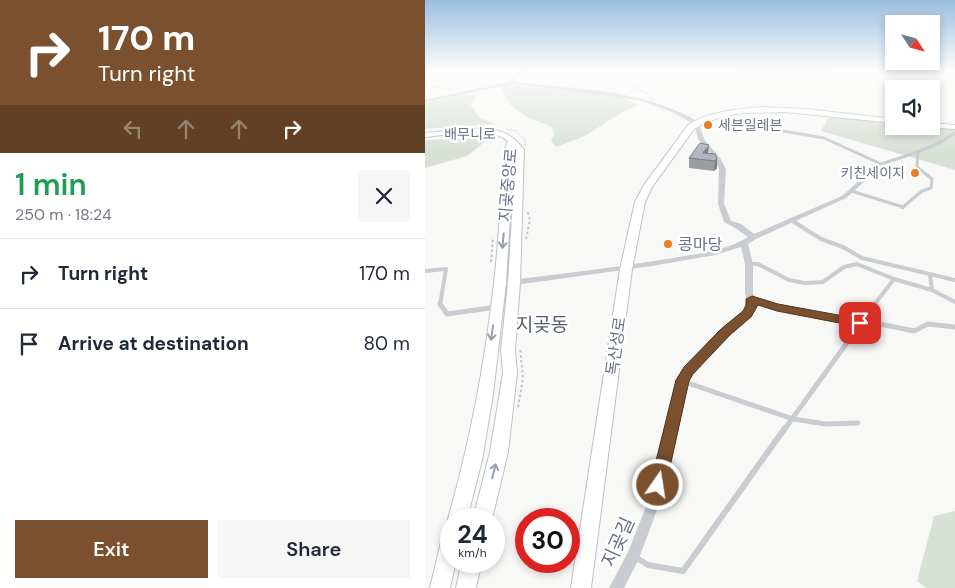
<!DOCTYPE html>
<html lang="en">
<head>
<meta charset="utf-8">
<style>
	body { margin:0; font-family:"DM Sans","Noto Sans KR",sans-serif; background:#f6f6f7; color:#1f2937; height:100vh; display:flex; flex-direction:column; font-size:19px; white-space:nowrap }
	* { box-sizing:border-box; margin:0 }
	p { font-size:16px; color:#747a83 }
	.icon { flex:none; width:28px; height:28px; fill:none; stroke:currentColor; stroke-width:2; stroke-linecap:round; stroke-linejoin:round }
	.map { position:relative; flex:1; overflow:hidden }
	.side { display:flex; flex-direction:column; background:#fff; width:425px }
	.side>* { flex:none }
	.banner { background:#7a502f; color:#fff; overflow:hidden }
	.needle { width:32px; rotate:126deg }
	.fabs { position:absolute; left:460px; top:15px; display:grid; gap:10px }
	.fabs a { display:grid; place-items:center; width:55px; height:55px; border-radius:0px; background:#fff; box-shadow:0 2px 8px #0003; font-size:25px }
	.speed { position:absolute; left:15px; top:508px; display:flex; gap:10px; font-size:25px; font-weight:700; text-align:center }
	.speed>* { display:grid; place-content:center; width:65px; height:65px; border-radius:50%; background:#fff; box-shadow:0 2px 8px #0003; line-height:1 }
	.speed small { font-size:12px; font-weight:400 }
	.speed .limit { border:8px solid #d22; background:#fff; color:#111 }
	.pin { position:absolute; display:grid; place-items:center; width:42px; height:42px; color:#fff; margin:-21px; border-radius:10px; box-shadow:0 2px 8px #0006 }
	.me { position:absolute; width:55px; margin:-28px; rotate:13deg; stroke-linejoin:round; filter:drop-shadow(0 0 4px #0008) }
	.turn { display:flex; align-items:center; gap:18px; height:105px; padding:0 15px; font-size:22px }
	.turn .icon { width:65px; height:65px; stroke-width:2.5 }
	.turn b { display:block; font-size:35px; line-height:42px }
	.lanes { display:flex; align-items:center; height:48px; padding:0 15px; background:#0003; justify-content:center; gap:25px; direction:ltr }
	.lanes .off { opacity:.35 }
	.round { display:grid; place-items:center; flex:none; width:52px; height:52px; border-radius:0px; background:#f6f6f7 }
	.summary { display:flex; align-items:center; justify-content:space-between; height:85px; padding:0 15px }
	h1 { font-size:30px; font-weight:600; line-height:38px; color:#1e9e55 }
	.primary-button { display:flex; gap:10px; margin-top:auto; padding:10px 15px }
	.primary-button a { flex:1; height:58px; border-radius:0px; background:#7a502f; color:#fff; font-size:20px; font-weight:600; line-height:58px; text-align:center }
	.primary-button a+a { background:#f6f6f7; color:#1f2937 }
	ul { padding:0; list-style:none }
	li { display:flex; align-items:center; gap:15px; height:70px; padding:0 15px; border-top:1px solid #e0e1e3 }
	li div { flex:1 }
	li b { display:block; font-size:19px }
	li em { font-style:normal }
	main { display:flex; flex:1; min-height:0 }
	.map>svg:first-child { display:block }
</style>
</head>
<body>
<main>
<section class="side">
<div class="banner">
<div class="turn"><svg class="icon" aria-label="right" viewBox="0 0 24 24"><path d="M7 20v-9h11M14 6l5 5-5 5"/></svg><div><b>170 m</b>Turn right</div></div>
<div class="lanes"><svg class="icon off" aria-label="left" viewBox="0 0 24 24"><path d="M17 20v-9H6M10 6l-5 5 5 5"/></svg><svg class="icon off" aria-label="ahead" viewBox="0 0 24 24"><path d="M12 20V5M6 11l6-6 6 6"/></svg><svg class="icon off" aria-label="ahead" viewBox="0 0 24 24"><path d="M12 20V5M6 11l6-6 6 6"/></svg><svg class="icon" aria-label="right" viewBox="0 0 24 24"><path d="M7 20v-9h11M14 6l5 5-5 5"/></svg></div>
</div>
<div class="summary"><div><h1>1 min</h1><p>250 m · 18:24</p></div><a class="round"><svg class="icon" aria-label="close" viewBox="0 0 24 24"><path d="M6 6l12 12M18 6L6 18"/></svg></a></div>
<ul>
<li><svg class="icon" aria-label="right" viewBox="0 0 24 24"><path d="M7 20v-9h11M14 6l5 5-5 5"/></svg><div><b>Turn right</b></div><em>170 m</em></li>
<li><svg class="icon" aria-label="arrive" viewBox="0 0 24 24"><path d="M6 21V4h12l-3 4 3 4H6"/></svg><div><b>Arrive at destination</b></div><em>80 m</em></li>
</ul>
<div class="primary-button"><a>Exit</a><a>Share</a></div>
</section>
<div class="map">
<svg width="530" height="588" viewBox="0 0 530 588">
	<rect width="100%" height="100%" fill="#f8f9f6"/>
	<path fill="#d9e1d7" d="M307,71H406L402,77L374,79Z
		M84,85L195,97L213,105L196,113L160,136L131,147L126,141L129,134L127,127L102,117L85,105L76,87Z
		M35,95H53L45,104L55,118L72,124L0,129V103Z
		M413,116L469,123V126L530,129V170L396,131L403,118Z
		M50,138L62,140L42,156L0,168V140Z
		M530,511V588H501L492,581L509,516Z"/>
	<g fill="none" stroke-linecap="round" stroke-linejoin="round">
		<path stroke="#c6ccd3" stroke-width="1" d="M175,71L223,94L229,100"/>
		<defs>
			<path id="secondary" d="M338,107L382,109L469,119V123L360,112L317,113L296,117L279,123L269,129L227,187L220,202L207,269L166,588H146L195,269L210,202L219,185L263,125C285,111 314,109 338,107Z
				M506,123L530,125V129L503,127L506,126Z
				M42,129C67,128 83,128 99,150L95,283L90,350L92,373L83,452L67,519H48L65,452L78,373L76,350L83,283L91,150L89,148L81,284L68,394L57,460L42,519H26V526L23,519C45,442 60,363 69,283C74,239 76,194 80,150L83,141C65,126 22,135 0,137V133Z
				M26,532V561H31L25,588H5L16,542L19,535Z
				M37,561H57L51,588H31Z"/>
		</defs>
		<use href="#secondary" stroke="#bec0c6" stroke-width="2"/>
		<path stroke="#c0c2c5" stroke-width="1" stroke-dasharray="1 1" stroke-linecap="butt" d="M0,78L7,79L6,87L29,89
			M82,129L91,131L100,140V146"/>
		<path stroke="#c0c2c5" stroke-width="2" stroke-dasharray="2.5 2.5" stroke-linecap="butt" d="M101,239L105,220L102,210
			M66,262L68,237
			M93,407L98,378L95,348"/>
		<path stroke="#c9ccd0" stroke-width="2.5" d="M290,117L307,123L359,132"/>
		<path stroke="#c9ccd0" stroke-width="3" d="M352,130L399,138L456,164
			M426,191L478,207L497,191L506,188L507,179L492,167L493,152"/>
		<path stroke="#c9ccd0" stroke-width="4" d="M477,207H478
			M366,220L396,239L418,247L437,258L530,280
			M324,264H333L364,280L380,283L398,282L419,267L432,264L469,279L507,290L530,302
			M0,271L21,269L15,305
			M505,275L507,290
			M327,299L344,305
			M449,305L469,279"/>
		<path stroke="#c9ccd0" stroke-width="5" d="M15,304L22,314L72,307
			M341,304L398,317L435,323H450L489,331L503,324L530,327
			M257,381L368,419L401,424L433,423
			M359,430L450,304"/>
		<path stroke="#c9ccd0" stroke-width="6" d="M210,557L223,565L258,571L360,428"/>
		<path fill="#c9ccd0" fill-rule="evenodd" d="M96,71H102L90,78L89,82C152,89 218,89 274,122L279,139L295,158L301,169L299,204L306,221L316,224L329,234L417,196L454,163L491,151L512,142L530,131V135L516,144L495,153L458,165L421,198L331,239L323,244L328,264V293L331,305L322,318L282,357L262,382L235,502L213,561L199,588H184L203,552L223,502L252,381L274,352L313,317L323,305L320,293V264L316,247L290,255L227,266L75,287L71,284L75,281C131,275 187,268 242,259C269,254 299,252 323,237L310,228L299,222L293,204L294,169L290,159L273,139L269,124L247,112L214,100L87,84L0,102V100L85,82L86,76Z"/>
		<use href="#secondary" fill="#fff" fill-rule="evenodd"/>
	</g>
	<path fill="#989da4" d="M283,153L290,154L292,168L289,171L264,168V158Z"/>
	<path fill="#7c7f86" d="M284,145L283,154L278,153Z
		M292,158V168L289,171L290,161Z"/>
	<path fill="#b1b6bf" stroke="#7c7f86" d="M275,143L284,145L278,153L290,154L292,158L290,161L264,158Z"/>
	<defs><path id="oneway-shaft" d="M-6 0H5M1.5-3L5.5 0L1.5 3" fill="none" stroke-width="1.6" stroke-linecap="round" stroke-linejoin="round" transform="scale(1.25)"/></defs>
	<g stroke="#959cac">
		<use href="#oneway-shaft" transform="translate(78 241) rotate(95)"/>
		<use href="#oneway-shaft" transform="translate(67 333) rotate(98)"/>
		<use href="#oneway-shaft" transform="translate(69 471) rotate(-76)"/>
	</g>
	<linearGradient id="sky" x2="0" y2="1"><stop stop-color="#9abee0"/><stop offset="0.46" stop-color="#fcfcfb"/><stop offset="1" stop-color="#fcfcfb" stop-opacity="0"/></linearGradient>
	<rect width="530" height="153" fill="url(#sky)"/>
	<path fill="#7a502f" stroke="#4f341f" d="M327,296L353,304L435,319L441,323L435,327L352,311L333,305L326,317L305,335L268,374L264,381L241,485L239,490L233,493L227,490L225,485L251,380L259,367L296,329L318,311L321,305V299Z"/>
	<g fill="#ea7f25" stroke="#fff" stroke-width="2">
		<circle cx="283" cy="125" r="5"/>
		<circle cx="490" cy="173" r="5"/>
		<circle cx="243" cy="244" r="5"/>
	</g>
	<g text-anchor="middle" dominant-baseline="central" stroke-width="5" stroke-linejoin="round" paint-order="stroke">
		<g font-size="14" fill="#677289" stroke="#fff" text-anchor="start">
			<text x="293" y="125">세븐일레븐</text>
			<text x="480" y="173" text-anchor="end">키친세이지</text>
		</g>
		<g font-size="14" fill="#677289" stroke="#fff">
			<text x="45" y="134">배무니로</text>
		</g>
		<g font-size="16" fill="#677289" stroke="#fff">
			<text transform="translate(83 185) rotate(-85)">지곶중앙로</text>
			<text transform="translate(191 346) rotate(-82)">독산성로</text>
		</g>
		<g font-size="16" fill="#677289" stroke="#fff" text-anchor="start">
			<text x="253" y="244">콩마당</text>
		</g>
		<g font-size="19" fill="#555d6d" stroke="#fff">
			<text x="117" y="324">지곶동</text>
		</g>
		<g font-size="19" fill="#677289" stroke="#fff">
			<text transform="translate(193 542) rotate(-66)">지곶길</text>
		</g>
	</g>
</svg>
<div class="fabs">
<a><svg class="needle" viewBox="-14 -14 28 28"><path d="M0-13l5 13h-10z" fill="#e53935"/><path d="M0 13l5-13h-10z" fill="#747a83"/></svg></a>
<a><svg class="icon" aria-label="sound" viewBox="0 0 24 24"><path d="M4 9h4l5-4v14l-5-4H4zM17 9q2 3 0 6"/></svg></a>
</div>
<div class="speed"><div>24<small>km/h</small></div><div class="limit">30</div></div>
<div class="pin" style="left:435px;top:323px;background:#d93025"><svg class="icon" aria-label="arrive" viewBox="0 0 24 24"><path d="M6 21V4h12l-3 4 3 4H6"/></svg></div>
<svg class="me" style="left:233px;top:485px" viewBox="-20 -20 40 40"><circle r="17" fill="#7a502f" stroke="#fff" stroke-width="3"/><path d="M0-11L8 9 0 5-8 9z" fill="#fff"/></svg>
</div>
</main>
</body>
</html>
